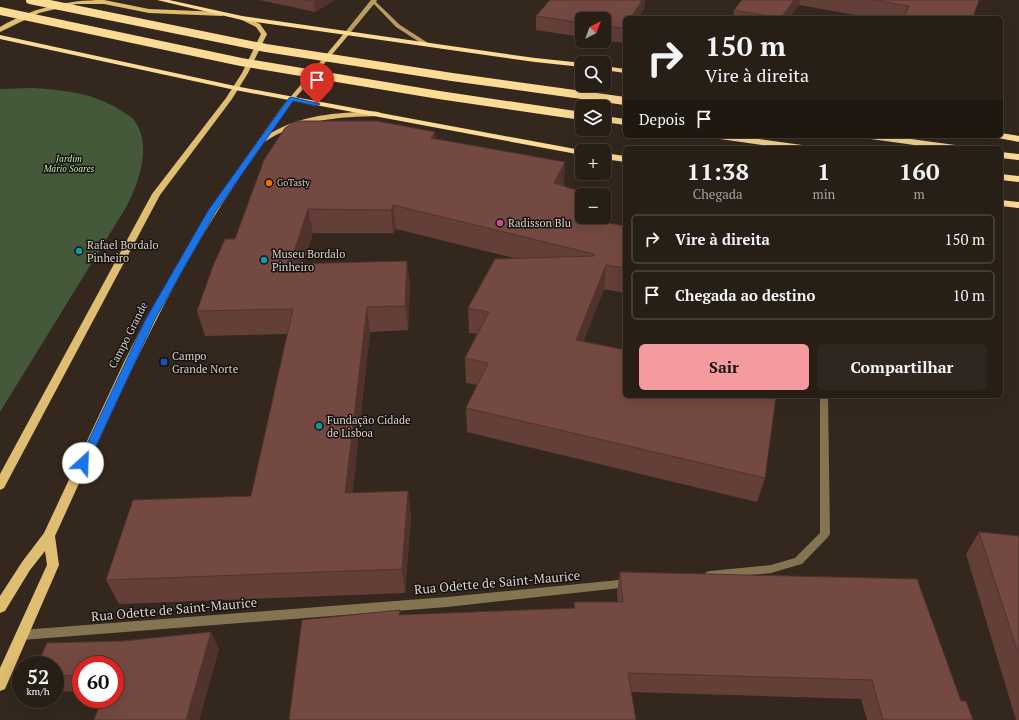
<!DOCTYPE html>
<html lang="pt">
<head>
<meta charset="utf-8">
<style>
	body { margin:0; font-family:"PT Serif",serif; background:#2f271f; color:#f1f3f6; height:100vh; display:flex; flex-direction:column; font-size:15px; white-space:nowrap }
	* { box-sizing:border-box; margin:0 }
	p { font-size:13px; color:#a4a2a1 }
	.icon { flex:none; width:22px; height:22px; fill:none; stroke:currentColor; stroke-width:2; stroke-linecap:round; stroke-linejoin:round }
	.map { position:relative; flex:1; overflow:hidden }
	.details { position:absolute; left:623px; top:146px; width:380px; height:252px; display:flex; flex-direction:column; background:#271e16; border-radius:6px; box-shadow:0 4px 16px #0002,0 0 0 1px #433c35 }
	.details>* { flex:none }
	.guide { position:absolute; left:623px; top:16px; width:380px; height:122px; border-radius:6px; box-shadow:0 4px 16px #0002,0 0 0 1px #433c35; background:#271e16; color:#f1f3f6; overflow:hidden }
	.needle { width:26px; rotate:41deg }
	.controls { position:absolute; left:575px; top:12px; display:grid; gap:8px }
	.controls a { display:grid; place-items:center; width:36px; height:36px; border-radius:6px; background:#271e16; box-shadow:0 4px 16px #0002,0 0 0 1px #433c35; font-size:20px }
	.speed { position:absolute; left:12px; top:656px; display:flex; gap:8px; font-size:20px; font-weight:700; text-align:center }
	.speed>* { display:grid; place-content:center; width:52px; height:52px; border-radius:50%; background:#271e16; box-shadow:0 4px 16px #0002,0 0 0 1px #433c35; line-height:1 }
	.speed small { font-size:10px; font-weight:400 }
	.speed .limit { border:6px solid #d22; background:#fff; color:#111 }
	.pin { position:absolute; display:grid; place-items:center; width:34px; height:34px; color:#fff; margin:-41px -17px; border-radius:50% 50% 50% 0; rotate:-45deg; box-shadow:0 0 4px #0007 }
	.pin .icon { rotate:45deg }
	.me { position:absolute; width:44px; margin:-22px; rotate:25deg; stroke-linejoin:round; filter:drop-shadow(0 0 3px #0008) }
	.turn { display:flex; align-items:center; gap:14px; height:84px; padding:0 16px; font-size:18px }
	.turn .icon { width:52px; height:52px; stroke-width:2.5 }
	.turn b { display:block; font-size:28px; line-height:34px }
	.then { display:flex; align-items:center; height:38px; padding:0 16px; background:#0003; gap:8px; font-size:15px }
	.eta { display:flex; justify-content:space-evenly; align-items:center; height:68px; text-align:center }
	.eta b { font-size:24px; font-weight:700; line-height:28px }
	.button { display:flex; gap:8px; margin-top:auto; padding:8px 16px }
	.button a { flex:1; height:46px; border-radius:6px; background:#f49b9f; color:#111; font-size:16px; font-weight:700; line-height:46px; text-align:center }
	.button a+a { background:#2f271f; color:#f1f3f6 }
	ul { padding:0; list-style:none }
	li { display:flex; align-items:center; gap:12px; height:50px; margin:0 8px 6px; padding:0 8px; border:2px solid #433c35; border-radius:6px }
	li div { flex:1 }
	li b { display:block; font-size:15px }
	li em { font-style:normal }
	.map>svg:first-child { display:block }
</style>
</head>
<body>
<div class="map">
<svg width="1019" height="720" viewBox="0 0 1019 720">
	<rect width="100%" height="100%" fill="#34281e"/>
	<path fill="#44583a" d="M32,88C64,90 96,93 123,112C126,114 131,116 133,119C154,144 138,185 125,209L0,412V89Z"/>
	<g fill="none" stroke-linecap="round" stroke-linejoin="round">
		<path fill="#847451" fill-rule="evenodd" d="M820,396H828L830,534L828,537L802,564L798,565L771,573L710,579L706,578L705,575L706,572L710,571L771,565L795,558L820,533Z
			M629,579L633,580L634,583L633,586L629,587L447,607L22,640L18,638L17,635L18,632L22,630L447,597Z"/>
		<path fill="#b89d63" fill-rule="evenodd" d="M371,0H377L376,2L400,25L428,43V45H424L396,27L374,4L350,33H346V31Z"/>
		<path fill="#dfbd71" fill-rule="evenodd" d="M104,0L149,9L222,12L225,14L222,16L149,13L104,4H76L39,13L0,32V27C32,8 66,0 104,0Z
			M242,16L260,24L267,34L248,73L232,99L160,195L4,488L0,490V474L152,194L226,98L242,73L261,34L256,27L240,19V17Z
			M346,31L351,32L286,109L269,134C298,117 329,113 362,112C368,112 378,110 382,114L379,116C339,117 297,119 263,143C257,147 239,178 234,186C215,213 199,242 182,271C135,357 96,447 55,536L59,565L5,689L0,691V668L47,565L45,551L30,570L5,611L0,613V596L22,562L44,533L124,362L146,319L208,211L282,107Z"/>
		<path fill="#fcdb94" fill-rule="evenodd" d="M157,0H169L242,16L535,58L583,63L582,67L535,62L242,20Z
			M0,35L235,86L586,151H582V155L235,90L0,39Z
			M604,66L625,69V73L604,70Z
			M604,116L625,119V125L604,122Z
			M1001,133L1019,136V142L998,138L997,136H1001Z
			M716,136H738L802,145L806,148H784L720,139Z
			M867,136H889L955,145L959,148H936L871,139Z
			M1001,152L1019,154V160L1001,158Z
			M604,153L625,156V162L604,159Z
			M1001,174L1019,176V182L1001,180Z
			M1001,200L1019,202V208L1001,206Z"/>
		<path stroke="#fcdb94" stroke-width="8" d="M30,0L266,48L452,77L625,101
			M0,11L241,62L439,95L582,116"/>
	</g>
	<path fill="#643f38" d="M260,0H335L315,12Z
		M550,0H645L644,9L625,18V40L623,43L604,40V19H582V37L536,30V16Z
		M742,0H979L973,18H872L799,5L789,18H733L734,10Z
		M435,132V139L564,185V186L597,221L625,226V293L604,289L583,341L765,478L757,502L467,432L466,408L477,385L466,383L465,358L477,334L469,333L468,308L514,258L396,229L393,233H313L303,264L410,285L408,330L370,332L352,493L408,491L411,516L405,593L119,604L106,580L251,496L287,334L205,336L197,311L235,239Z
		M979,532L1019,536V720H1016L966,554Z
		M620,572L961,701L973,720H867L861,699L631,692L289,720L400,615L574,608V602H618L617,592Z
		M219,649L199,720H94L115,665H81V692L55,691V665Z"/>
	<path fill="#51332e" d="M317,0H335L315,12L314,2Z
		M642,0H645L644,9L638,18H631Z
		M794,0H800L799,5L789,18H781Z
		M625,27V40L623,43L624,28Z
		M435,132L436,154L431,138Z
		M565,162L564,185L553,206L554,183Z
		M393,205L396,229L393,233L391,210Z
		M308,209L313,233L295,288L290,264Z
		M407,261L410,285L408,330L405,306Z
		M606,265L604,289L575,364L576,340Z
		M367,307L370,332L350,518L345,493Z
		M408,491L411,516L405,593L402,569Z
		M211,632L219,649L199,720H186Z"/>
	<path fill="#744941" stroke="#51332e" d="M303,0H317L314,2Z
		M550,0H642L631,18H625V27L624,28L604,26V19H582V23L536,16Z
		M742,0H794L781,18L734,10Z
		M873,0H979L973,17H969V18H912L904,17L909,6Z
		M296,121H377L435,132L431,138L565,162L554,183L576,190L582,199V217H594L597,221L625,226V268L606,265L576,340L625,350V396H776L765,478L466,408L488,363L465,358L489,312L468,308L495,259L594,256V254L393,205L391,210L308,209L290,264L407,261L405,306L367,307L345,493L408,491L402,569L106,580L133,500L251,496L293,309L197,311L213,266L225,239H235L264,160L285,128Z
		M979,532L1019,536V656Z
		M620,572L917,579L961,701H966L973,720H883L872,680L628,673L636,720H289L302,620L400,610L399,615L575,608L574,602H623Z
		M211,632L186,720H94L102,699H115V665H81V676L55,675V665H37L47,643L123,641Z"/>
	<path fill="#1a73e8" stroke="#114b97" d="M291,97L320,104L317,106L293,101L216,211L155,319L88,463L86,466H79L78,463L146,319L208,211L289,98Z"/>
	<circle fill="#e8710a" stroke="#17120e" stroke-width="1.5" cx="269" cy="183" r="4"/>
	<circle fill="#d1479c" stroke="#17120e" stroke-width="1.5" cx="500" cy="223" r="4"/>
	<g fill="#0f9aa8" stroke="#17120e" stroke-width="1.5">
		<circle cx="79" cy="251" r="4"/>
		<circle cx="264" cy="260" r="4"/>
		<circle cx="319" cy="426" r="4"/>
	</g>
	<rect fill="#1a4fb4" stroke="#17120e" stroke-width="1.5" x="160" y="358" width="8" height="8" rx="2"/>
	<g text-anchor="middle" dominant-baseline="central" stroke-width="3" stroke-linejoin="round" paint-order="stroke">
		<g font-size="9" font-style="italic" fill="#bde6ab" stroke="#17120e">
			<text x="69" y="159">Jardim<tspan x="69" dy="10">Mário Soares</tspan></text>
		</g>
		<g font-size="9" fill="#dad2cb" stroke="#17120e" text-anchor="start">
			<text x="277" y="183">GoTasty</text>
		</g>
		<g font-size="11" fill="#dad2cb" stroke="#17120e" text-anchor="start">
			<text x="508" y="223">Radisson Blu</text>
			<text x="87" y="245">Rafael Bordalo<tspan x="87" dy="13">Pinheiro</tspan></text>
			<text x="272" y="254">Museu Bordalo<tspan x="272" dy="13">Pinheiro</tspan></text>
			<text x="172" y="356">Campo<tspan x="172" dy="13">Grande Norte</tspan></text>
			<text x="327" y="420">Fundação Cidade<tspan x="327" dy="13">de Lisboa</tspan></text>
		</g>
		<g font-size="11" fill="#dad2cb" stroke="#17120e">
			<text transform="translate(128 335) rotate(-63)">Campo Grande</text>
		</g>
		<g font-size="13" fill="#dad2cb" stroke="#17120e">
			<text transform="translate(497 582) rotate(-5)">Rua Odette de Saint-Maurice</text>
			<text transform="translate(174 609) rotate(-5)">Rua Odette de Saint-Maurice</text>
		</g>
	</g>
</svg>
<div class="controls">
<a><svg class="needle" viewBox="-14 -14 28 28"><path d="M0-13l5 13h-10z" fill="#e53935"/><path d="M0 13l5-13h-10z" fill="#a4a2a1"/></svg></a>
<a><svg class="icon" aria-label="search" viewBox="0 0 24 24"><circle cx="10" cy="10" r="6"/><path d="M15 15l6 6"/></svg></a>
<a><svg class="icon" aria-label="layers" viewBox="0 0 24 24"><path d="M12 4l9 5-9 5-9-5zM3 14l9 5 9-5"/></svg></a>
<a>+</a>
<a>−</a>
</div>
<div class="speed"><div>52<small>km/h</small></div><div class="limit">60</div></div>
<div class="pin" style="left:317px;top:104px;background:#d93025"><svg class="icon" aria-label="arrive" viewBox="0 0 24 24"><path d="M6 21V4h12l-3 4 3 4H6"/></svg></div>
<svg class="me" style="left:83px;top:463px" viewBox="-20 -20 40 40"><circle r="19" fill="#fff"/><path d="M0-13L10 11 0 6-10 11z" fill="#1a73e8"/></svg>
<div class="guide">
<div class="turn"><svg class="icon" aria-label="right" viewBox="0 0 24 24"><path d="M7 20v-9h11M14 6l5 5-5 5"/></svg><div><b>150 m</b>Vire à direita</div></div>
<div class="then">Depois<svg class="icon" aria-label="arrive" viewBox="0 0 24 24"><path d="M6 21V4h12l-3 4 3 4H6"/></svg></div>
</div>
<section class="details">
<div class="eta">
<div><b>11:38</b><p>Chegada</p></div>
<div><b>1</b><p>min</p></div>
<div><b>160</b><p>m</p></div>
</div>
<ul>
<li><svg class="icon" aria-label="right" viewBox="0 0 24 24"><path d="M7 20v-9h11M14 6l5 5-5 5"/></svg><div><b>Vire à direita</b></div><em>150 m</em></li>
<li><svg class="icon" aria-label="arrive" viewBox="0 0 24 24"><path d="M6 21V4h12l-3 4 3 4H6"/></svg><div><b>Chegada ao destino</b></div><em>10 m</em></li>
</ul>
<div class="button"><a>Sair</a><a>Compartilhar</a></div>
</section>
</div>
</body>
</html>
